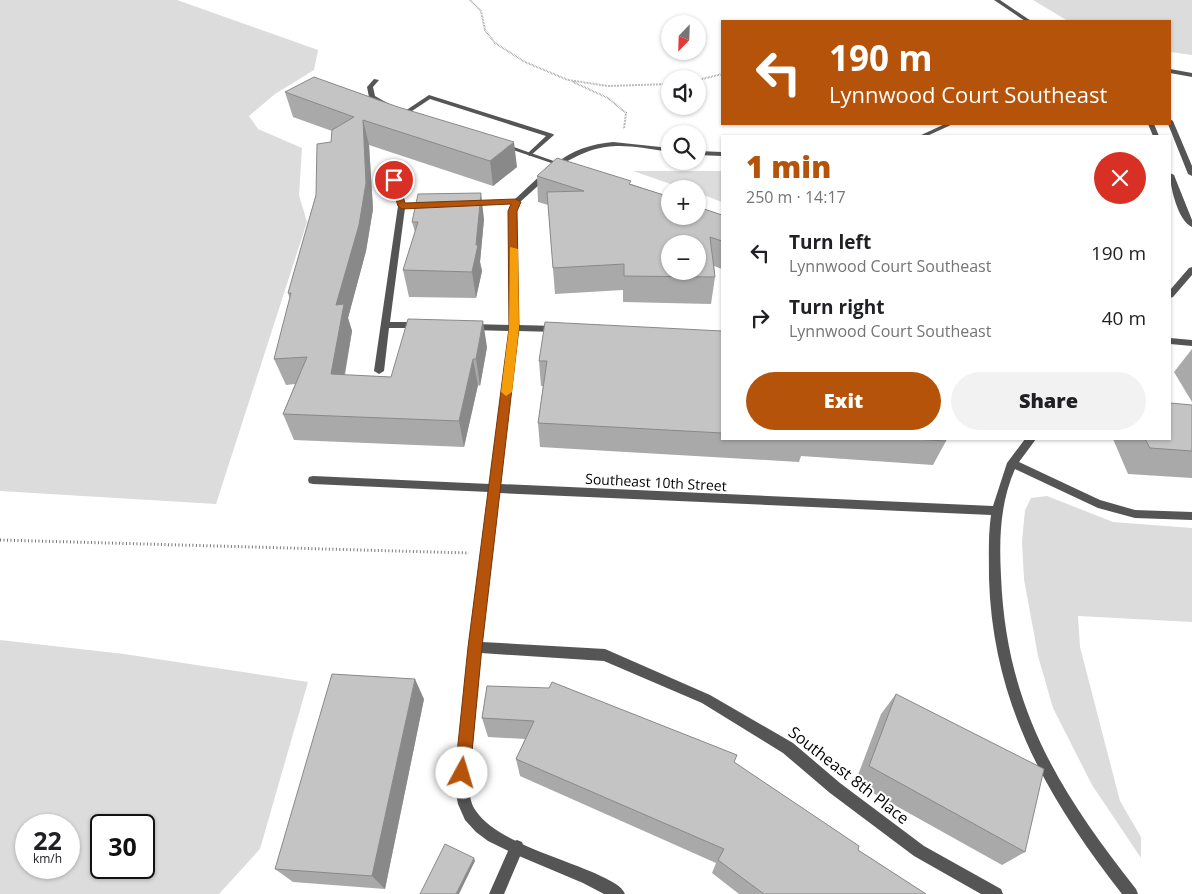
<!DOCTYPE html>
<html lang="en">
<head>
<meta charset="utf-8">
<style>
	body { margin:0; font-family:"Open Sans",sans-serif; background:#f2f2f2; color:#202124; height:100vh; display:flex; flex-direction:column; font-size:19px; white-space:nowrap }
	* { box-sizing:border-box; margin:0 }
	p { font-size:16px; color:#757577 }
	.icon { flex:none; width:28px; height:28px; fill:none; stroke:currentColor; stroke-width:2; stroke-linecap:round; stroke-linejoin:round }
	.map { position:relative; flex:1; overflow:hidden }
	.sheet { position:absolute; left:721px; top:135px; width:450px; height:305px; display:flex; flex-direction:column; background:#fff; border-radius:0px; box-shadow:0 1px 4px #0004 }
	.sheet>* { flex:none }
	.top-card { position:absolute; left:721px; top:20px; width:450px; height:105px; border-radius:0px; box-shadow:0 1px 4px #0004; background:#b45309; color:#fff; overflow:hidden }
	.needle { width:32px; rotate:203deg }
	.controls { position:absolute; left:661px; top:15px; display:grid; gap:10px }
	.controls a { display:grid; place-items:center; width:45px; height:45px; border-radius:50%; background:#fff; box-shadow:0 1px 4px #0004; font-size:25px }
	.speed { position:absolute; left:15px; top:814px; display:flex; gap:10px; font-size:25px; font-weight:700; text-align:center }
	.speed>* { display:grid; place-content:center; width:65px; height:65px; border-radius:50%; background:#fff; box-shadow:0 1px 4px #0004; line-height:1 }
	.speed small { font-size:12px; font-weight:400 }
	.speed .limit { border:2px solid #111; border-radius:8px; background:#fff; color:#111 }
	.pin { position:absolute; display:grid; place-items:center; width:42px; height:42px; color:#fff; margin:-21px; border:2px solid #fff; border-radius:50%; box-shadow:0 1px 5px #0007 }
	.me { position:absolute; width:55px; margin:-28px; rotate:6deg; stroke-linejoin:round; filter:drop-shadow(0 0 4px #0008) }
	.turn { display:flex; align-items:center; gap:18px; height:105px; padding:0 25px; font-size:22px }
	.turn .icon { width:65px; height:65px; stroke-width:2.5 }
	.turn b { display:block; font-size:35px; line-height:42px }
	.round { display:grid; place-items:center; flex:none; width:52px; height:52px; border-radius:26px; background:#f2f2f2 }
	.summary { display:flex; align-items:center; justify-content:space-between; height:85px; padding:0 25px }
	h1 { font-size:30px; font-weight:800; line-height:38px; color:#b45309 }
	.cta { display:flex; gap:10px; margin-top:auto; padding:10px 25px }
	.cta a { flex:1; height:58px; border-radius:30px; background:#b45309; color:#fff; font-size:20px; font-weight:800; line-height:58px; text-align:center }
	.cta a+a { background:#f2f2f2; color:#202124 }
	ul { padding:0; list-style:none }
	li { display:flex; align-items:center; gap:15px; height:65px; padding:0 25px }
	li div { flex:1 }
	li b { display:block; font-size:19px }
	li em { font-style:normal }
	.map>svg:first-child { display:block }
</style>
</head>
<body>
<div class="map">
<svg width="1192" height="894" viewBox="0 0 1192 894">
	<rect width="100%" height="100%" fill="#fff"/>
	<path fill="#dcdcdc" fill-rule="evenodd" d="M0,0H177L318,50L314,70L275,94L249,116L258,129L302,148L299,195L307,222L216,504L0,491Z
		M1033,0H1192V55L1170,52V21H1068Z
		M633,171H722V202L698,193V189H685Z
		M1047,496L1113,522L1192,528V622L1078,616L1080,647L1120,801L1141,837V858L1092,785L1053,708L1038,656L1024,579L1022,542L1025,510L1031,498Z
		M0,640L124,654L308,682L260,849L219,894H0ZM26,825H69V868H26ZM101,825H144V868H101Z"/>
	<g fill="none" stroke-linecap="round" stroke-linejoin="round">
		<path stroke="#777" stroke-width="2" stroke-dasharray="0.5 1" stroke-linecap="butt" d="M470,0L481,11L485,30L495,43L525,62L568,80L608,86L670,84
			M698,80L722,74
			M573,82L608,98L626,113L624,129"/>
		<path stroke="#777" stroke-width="3" stroke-dasharray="1 2.5" stroke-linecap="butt" d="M0,540L469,553"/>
		<path fill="#555" fill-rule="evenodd" d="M1027,19L1030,20L1031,21H1024Z
			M429,95L553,134L554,135L530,156L528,155V153L546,136L430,99L409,113H405V111Z
			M945,124H953L927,136H919Z
			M613,142L670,148V152C624,145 603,139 561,165L556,164C571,150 592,144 613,142Z
			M698,151L722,152V156L698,155Z
			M517,840L522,842L524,847L504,894H489L512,842Z"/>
		<path fill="#555" fill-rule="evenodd" d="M994,0H1000L1031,21H1025Z
			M1170,69L1192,73V77L1170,73Z
			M374,79L379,80L373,87L375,96L389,104V106H385L369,97L367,87Z
			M1170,119L1173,121L1192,166V176L1188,174L1168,124H1170Z
			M1148,124H1154L1159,136H1153Z
			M501,144H505L568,166L563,167L501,146Z
			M390,166L394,168L405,204L428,203L432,205L428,207L405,208L390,322H419L423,325L419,328H389L384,371L379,374L374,371L398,206L386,168Z
			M544,172L551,174L519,203L517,211L518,325L557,326L561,329L557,332L518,331L500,484L993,506L1007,463L1025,439H1036L1019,462L1100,500L1135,510L1192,512V520L1135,518L1098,508L1015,469C1000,503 999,539 1001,576C1006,706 1058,790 1136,889L1138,894H1122C1047,798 993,704 989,579C989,558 988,536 991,515L499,493L482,642L605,649L710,695L793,743L840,783L924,846L1001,889L1003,894H981L914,856L830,793L783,753L702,703L604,661L481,653L469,789C470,796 471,805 476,811C497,843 570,860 605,878C612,882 622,886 625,894H604L583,883L519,856L488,841L476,832L465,820L458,804L455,789L469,647L489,492L313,484L309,483L308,480L309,477L313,476L490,484L509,331L471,330L467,327L471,324L510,325L509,211L512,204L470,205L466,203L470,201L514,200Z
			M1170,173L1174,175L1192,220V227C1178,221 1170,187 1170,173Z
			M1192,267V275L1173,297L1170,298V290L1189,268Z
			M1170,338L1192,340V346L1170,344Z"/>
	</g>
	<path fill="#a9a9a9" d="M285,92L517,167L493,186L369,145L373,209L366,251L348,318L352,331L345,375L391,377L487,347L480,386L478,385L464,447L294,440L283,414L295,384L286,385L274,359L290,299L288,293L331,142L332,131L293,117Z
		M537,176L631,184L722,215V269L714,266L715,277L711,304L623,302V290L555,294L548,205L538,202Z
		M484,219L480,262L482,271L476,298L409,297L403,270L415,232L412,222Z
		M722,331V439H945L946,441L933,465L801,456L799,462L540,447L538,423L543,386H541L539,361Z
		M1192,349V402L1174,372Z
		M1192,405V478L1128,474L1113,439H1170Z
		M487,686L734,762L858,850L926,894H739L712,873L716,863L520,776L516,759L525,739L488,737L482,718Z
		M896,694L1025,852L1002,865L855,783L881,714Z
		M424,699L385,889L293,882L275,869Z"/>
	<path fill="#898989" d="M363,120L369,145L373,209L366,251L348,318L352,331L340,400L331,374L336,305Z
		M514,142L517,167L493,186L490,161Z
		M481,193L484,219L480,262L482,271L476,298L472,272L476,245Z
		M483,321L487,347L480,386L476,359Z
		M473,359L478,385L464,447L459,421Z
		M415,679L424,699L385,889L372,876Z
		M474,858L475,861L459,894H456Z"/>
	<path fill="#c4c4c4" stroke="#898989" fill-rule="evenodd" d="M314,77L398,107L514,142L490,161L363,120L366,183L359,225L336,305L344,304L331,374L391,377L408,319L483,321L476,359H473L459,421L283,414L307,357L274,359L291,293H288L316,195L317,144L331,142L332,130L354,117L285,92Z
		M557,158L631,181L629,184L670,197V216H698V207L722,215V241L710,237L715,277L624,276V264L553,268L547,192L584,191L537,176ZM670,244H698V271H670Z
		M481,193L476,245H478L472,272L403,270L418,222H412L418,194Z
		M545,322L722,331V433L538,423L547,361H539Z
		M1170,403L1192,405V451L1150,448L1145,439H1170Z
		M913,439H945L946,441Z
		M332,674L415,679L372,876L275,869Z
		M552,682L737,755L734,762L859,846L858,850L926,894H764L718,860L724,849L516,759L534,721L482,718L487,686L549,688Z
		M896,694L1044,769L1025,852L869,766Z
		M445,844L474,858L456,894H420Z"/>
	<path fill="#b45309" stroke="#753606" d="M394,178L398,180L405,203L516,199L521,202L517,211L519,328L482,647L470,773L468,778L462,781L457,778L455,773L468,647L509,328L508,211L511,204L402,209L398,206L390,180Z"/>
	<path fill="#f59e0b" d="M510,247L518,249L519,328L512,392L506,396L501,392L509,328Z"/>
	<g text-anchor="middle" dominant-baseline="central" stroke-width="4" stroke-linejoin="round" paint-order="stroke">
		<g font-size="14" fill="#000" stroke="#fff">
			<text transform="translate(656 482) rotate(3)">Southeast 10th Street</text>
		</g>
		<g font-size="16" fill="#000" stroke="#fff">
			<text transform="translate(849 775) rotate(38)">Southeast 8th Place</text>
		</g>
	</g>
</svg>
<div class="controls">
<a><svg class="needle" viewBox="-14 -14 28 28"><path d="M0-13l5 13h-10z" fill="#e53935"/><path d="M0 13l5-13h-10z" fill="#757577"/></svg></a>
<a><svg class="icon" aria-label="sound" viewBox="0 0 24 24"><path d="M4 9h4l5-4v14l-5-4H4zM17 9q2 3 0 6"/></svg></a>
<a><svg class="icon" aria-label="search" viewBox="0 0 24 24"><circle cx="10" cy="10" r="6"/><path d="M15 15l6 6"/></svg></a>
<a>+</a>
<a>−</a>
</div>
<div class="speed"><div>22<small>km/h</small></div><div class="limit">30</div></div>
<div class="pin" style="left:394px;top:180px;background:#d93025"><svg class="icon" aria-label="arrive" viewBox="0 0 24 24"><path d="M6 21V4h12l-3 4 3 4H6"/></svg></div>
<svg class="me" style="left:462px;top:773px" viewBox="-20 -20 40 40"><circle r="19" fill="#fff"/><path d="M0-13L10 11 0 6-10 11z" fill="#b45309"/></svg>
<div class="top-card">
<div class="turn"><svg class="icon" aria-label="left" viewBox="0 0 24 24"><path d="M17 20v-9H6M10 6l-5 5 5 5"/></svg><div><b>190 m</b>Lynnwood Court Southeast</div></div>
</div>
<section class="sheet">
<div class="summary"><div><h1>1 min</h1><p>250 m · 14:17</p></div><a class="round" style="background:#d93025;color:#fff"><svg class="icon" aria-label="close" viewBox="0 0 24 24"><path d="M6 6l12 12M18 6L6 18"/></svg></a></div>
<ul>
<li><svg class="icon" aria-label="left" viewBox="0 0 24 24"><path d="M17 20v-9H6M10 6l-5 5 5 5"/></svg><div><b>Turn left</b><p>Lynnwood Court Southeast</p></div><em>190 m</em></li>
<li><svg class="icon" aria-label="right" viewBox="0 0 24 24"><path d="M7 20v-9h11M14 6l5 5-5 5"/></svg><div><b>Turn right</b><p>Lynnwood Court Southeast</p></div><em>40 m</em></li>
</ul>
<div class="cta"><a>Exit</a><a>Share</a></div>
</section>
</div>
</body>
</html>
